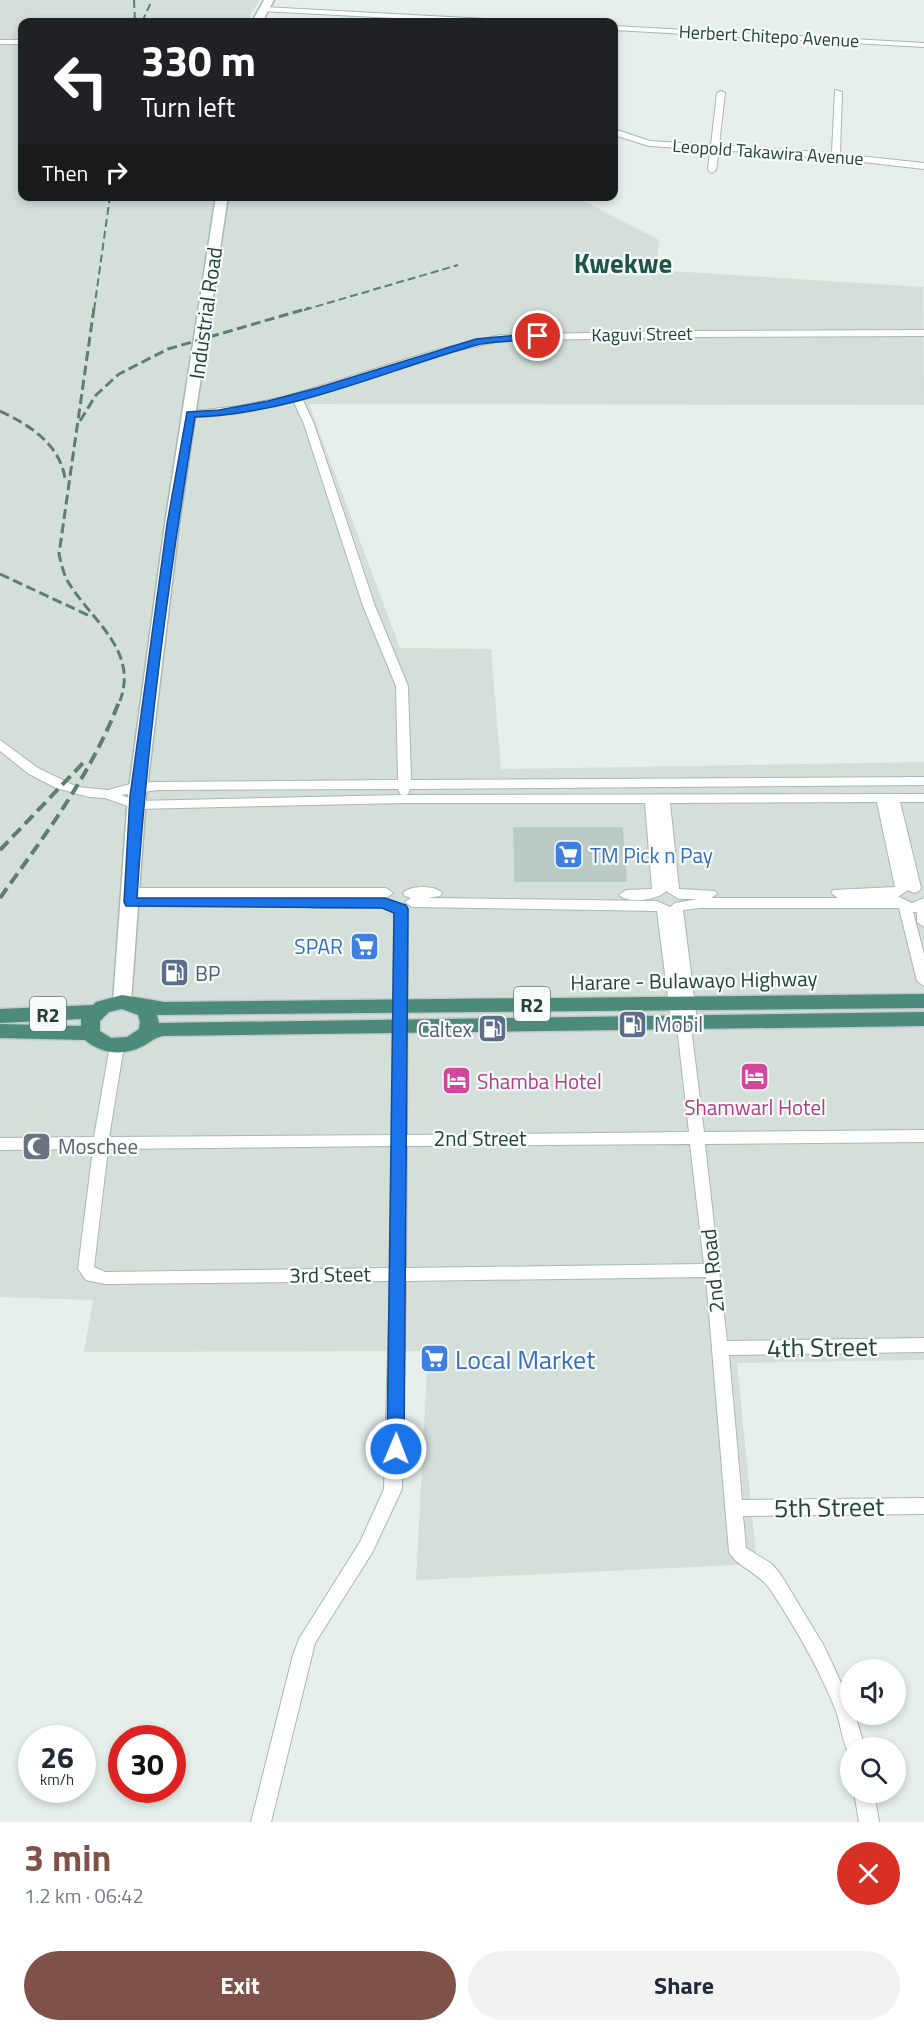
<!DOCTYPE html>
<html lang="en">
<head>
<meta charset="utf-8">
<style>
	body { margin:0; font-family:"Titillium Web",sans-serif; background:#f2f2f3; color:#1f2937; height:100vh; display:flex; flex-direction:column; font-size:22px; white-space:nowrap }
	* { box-sizing:border-box; margin:0 }
	p { font-size:20px; color:#747a83 }
	.icon { flex:none; width:33px; height:33px; fill:none; stroke:currentColor; stroke-width:2; stroke-linecap:round; stroke-linejoin:round }
	.map { position:relative; height:1822px; overflow:hidden }
	.side { display:flex; flex-direction:column; background:#fff; flex:1 }
	.side>* { flex:none }
	.guide { position:absolute; left:18px; top:18px; width:600px; height:183px; border-radius:12px; box-shadow:0 3px 9px #0003; background:#202124; color:#fff; overflow:hidden }
	.fabs { position:absolute; left:840px; top:1659px; display:grid; gap:12px }
	.fabs a { display:grid; place-items:center; width:66px; height:66px; border-radius:50%; background:#fff; box-shadow:0 3px 9px #0003; font-size:30px }
	.speed { position:absolute; left:18px; top:1725px; display:flex; gap:12px; font-size:30px; font-weight:700; text-align:center }
	.speed>* { display:grid; place-content:center; width:78px; height:78px; border-radius:50%; background:#fff; box-shadow:0 3px 9px #0003; line-height:1 }
	.speed small { font-size:15px; font-weight:400 }
	.speed .limit { border:9px solid #d22; background:#fff; color:#111 }
	.pin { position:absolute; display:grid; place-items:center; width:51px; height:51px; color:#fff; margin:-26px; border:3px solid #fff; border-radius:50%; box-shadow:0 2px 6px #0007 }
	.me { position:absolute; width:66px; margin:-33px; rotate:1deg; stroke-linejoin:round; filter:drop-shadow(0 0 4px #0008) }
	.turn { display:flex; align-items:center; gap:21px; height:126px; padding:0 24px; font-size:27px }
	.turn .icon { width:78px; height:78px; stroke-width:2.5 }
	.turn b { display:block; font-size:42px; line-height:51px }
	.then { display:flex; align-items:center; height:57px; padding:0 24px; background:#0003; gap:12px; font-size:22px }
	.round { display:grid; place-items:center; flex:none; width:63px; height:63px; border-radius:32px; background:#f2f2f3 }
	.headline { display:flex; align-items:center; justify-content:space-between; height:102px; padding:0 24px }
	h1 { font-size:36px; font-weight:700; line-height:45px; color:#7f5249 }
	.cta { display:flex; gap:12px; margin-top:auto; padding:12px 24px }
	.cta a { flex:1; height:69px; border-radius:36px; background:#7f5249; color:#fff; font-size:24px; font-weight:700; line-height:69px; text-align:center }
	.cta a+a { background:#f2f2f3; color:#1f2937 }
	.map>svg:first-child { display:block }
</style>
</head>
<body>
<div class="map">
<svg width="924" height="1822" viewBox="0 0 924 1822">
	<rect width="100%" height="100%" fill="#e6efeb"/>
	<path fill="#d4dfda" d="M0,0H259L247,22H22V196L576,197L659,240L656,270L923,287L924,405L309,404L400,648L491,649L501,769L924,762V1360L737,1363L757,1564L416,1580L428,1351L84,1352L93,1300L0,1297Z"/>
	<path fill="#bbcac4" stroke="#b8c9c2" stroke-width="1.5" d="M514,828H622L626,881H515Z"/>
	<g fill="none" stroke-linecap="round" stroke-linejoin="round">
		<defs>
			<path id="minor" d="M264,7L505,20L509,22H471L261,11V7Z
				M614,26L924,43V47L614,30Z
				M0,40H22V44H0Z
				M835,90L842,92L840,154L924,163V169L836,159L719,150L716,170L712,173L708,170L710,150L649,146L614,135V129L650,141L711,145L717,93L721,91L725,93L719,145L832,153Z
				M924,330V336L677,337L500,341L443,354L302,398L314,424L375,606L408,686L411,780L924,777V785L410,789L408,794L405,795L924,794V802H900L921,888L919,891L914,893L908,890L898,897L838,898L899,897L912,903L924,898V927L917,922V912H913L924,954V986L917,981L899,908H700L683,910L697,1021L692,1035L704,1132L924,1130V1142L705,1144L727,1341L924,1338V1352L729,1355L742,1500L924,1498V1514L743,1516L746,1548L772,1564L781,1575L824,1646L850,1702V1714H855L865,1748H850V1755C842,1743 841,1725 836,1711C819,1668 795,1627 770,1589C759,1573 736,1566 729,1552L706,1277L406,1281L402,1489L372,1553L315,1643L271,1822H251L293,1655L299,1639L360,1542L384,1489L390,1281L105,1284L86,1280L78,1269L93,1149L0,1150V1138L94,1137L110,1046L112,1042H122L124,1046L109,1137L392,1135L394,909L401,904L408,909L407,1135L689,1132L678,1035L671,1021L657,911L412,907L405,902L411,898L405,896L403,893C410,885 435,885 442,893L440,896L428,898L657,901L670,907L675,903L698,899H679L666,891C659,900 628,904 619,895L626,890L652,889L645,803H404L136,809L105,798L89,797L56,788L29,774L0,751V740L38,768L77,787L108,790L134,783L154,782L398,780L396,686L363,606L304,424L293,400C275,405 199,424 186,414L187,412L239,406L284,397L436,350L500,335L677,331ZM398,789L400,794L403,795L137,801L121,795L158,790ZM877,802L895,887L833,890L831,893L838,898H711L717,894L715,891L679,889L670,803ZM690,1144L704,1264L406,1268L407,1146ZM392,1146L390,1268L105,1272L94,1267L108,1149Z
				M131,888H386L393,893L386,898H131L124,893Z
				M312,898H385L392,903L385,908H312L305,903Z
				M854,1792H874L879,1822H859Z"/>
			<path id="tertiary" d="M264,0H274L262,22H252Z
				M216,196H228L179,524L146,796L131,1002L129,1007L122,1009L115,1007L113,1002L128,796L165,524Z"/>
			<path id="trunk" d="M924,994V1008L157,1015L159,1023L924,1012V1026L163,1036C153,1038 150,1043 141,1047C123,1056 101,1054 85,1040L0,1038V1024L81,1026V1019L0,1023V1009L93,1005L96,1002L122,995L165,1002ZM122,1009L138,1015L140,1022L139,1029L127,1037L111,1038L100,1031V1021L109,1012Z"/>
		</defs>
		<use href="#minor" stroke="#a8b8b2" stroke-width="2"/>
		<use href="#tertiary" stroke="#a8b8b2" stroke-width="3"/>
		<use href="#trunk" stroke="#c2cac8" stroke-width="3"/>
		<use href="#minor" fill="#fff" fill-rule="evenodd"/>
		<use href="#tertiary" fill="#fff" fill-rule="evenodd"/>
		<use href="#trunk" fill="#4c8a7c" fill-rule="evenodd"/>
		<path stroke="#5f7d75" stroke-width="2" stroke-dasharray="8 4" stroke-linecap="butt" d="M134,0L135,22
			M142,22L152,0
			M94,310L110,196
			M304,310L458,265"/>
		<path stroke="#5f7d75" stroke-width="3" stroke-dasharray="10 4.5" stroke-linecap="butt" d="M94,308L59,554C61,563 63,572 67,580C90,620 139,649 120,701
			M0,411C29,425 59,443 65,478
			M80,421L96,395L119,374L168,349L309,308
			M0,574L92,617"/>
		<path stroke="#5f7d75" stroke-width="4" stroke-dasharray="12 6" stroke-linecap="butt" d="M0,850L84,762
			M0,898C45,835 93,772 120,699"/>
	</g>
	<path fill="#1a73e8" stroke="#114b97" stroke-width="1.5" d="M538,333L543,336L542,338C519,343 495,339 473,346C382,372 291,414 195,417C169,576 147,737 137,898H385L406,905L408,909L404,1449L402,1455L396,1457L389,1455L387,1449L394,913L382,908L126,906L124,902L130,796L167,524L187,412L219,410L268,401L317,388L476,339Z"/>
	<defs>
		<symbol id="supermarket-square" viewBox="-11 -11 22 22"><rect x="-9" y="-9" width="18" height="18" rx="4" fill="#3f7fe0" stroke="#f7fbf9"/><path d="M-6-5.5h2.5l.6 2H6L4.5 2H-2.5L-4.4-4H-6ZM-1.5 3.2a1.3 1.3 0 1 0 .1 0ZM3 3.2a1.3 1.3 0 1 0 .1 0Z" fill="#fff"/></symbol>
		<symbol id="fuel-square" viewBox="-11 -11 22 22"><rect x="-9" y="-9" width="18" height="18" rx="4" fill="#5c6f8a" stroke="#f7fbf9"/><path d="M-5.5-6h7V0h2V4h1.3V-2.5L3-4.5l.8-.8L6-3V5H2.5V1h-1V6h-7ZM-4.2-4.7v3.2H.2V-4.7Z" fill="#fff"/></symbol>
		<symbol id="hotel-square" viewBox="-11 -11 22 22"><rect x="-9" y="-9" width="18" height="18" rx="4" fill="#d1479c" stroke="#f7fbf9"/><path d="M-6-4.5h1.5V1H6V5H4.5V3h-9V5H-6ZM-4 0a1.8 1.8 0 1 1 3.6 0ZM.5 0V-2.5h3Q6-2.5 6 0Z" fill="#fff"/></symbol>
		<symbol id="mosque-square" viewBox="-11 -11 22 22"><rect x="-9" y="-9" width="18" height="18" rx="4" fill="#6b7280" stroke="#f7fbf9"/><path d="M3.5-4.9A6 6 0 1 0 3.5 4.9A5 5 0 1 1 3.5-4.9Z" fill="#fff"/></symbol>
	</defs>
	<g fill-rule="evenodd">
		<use href="#supermarket-square" x="552" y="838" width="33" height="33"/>
		<use href="#supermarket-square" x="348" y="930" width="33" height="33"/>
		<use href="#fuel-square" x="158" y="956" width="33" height="33"/>
		<use href="#fuel-square" x="616" y="1008" width="33" height="33"/>
		<use href="#fuel-square" x="476" y="1012" width="33" height="33"/>
		<use href="#hotel-square" x="738" y="1060" width="33" height="33"/>
		<use href="#hotel-square" x="440" y="1064" width="33" height="33"/>
		<use href="#mosque-square" x="20" y="1130" width="33" height="33"/>
		<use href="#supermarket-square" x="418" y="1342" width="33" height="33"/>
	</g>
	<g text-anchor="middle" dominant-baseline="central" stroke-width="4.5" stroke-linejoin="round" paint-order="stroke">
		<g font-size="18" fill="#24423a" stroke="#f7fbf9">
			<text transform="translate(769 36) rotate(3)">Herbert Chitepo Avenue</text>
			<text transform="translate(768 152) rotate(4)">Leopold Takawira Avenue</text>
			<text transform="translate(642 334) rotate(-1)">Kaguvi Street</text>
		</g>
		<g fill="#f7fbf9" stroke="#637a73" stroke-width="1.5">
			<rect x="514" y="987" width="36" height="34" rx="4.5"/>
			<rect x="30" y="997" width="36" height="34" rx="4.5"/>
		</g>
		<g font-size="20" font-weight="bold" fill="#24423a">
			<text x="532" y="1004">R2</text>
			<text x="48" y="1014">R2</text>
		</g>
		<g font-size="21" fill="#24423a" stroke="#f7fbf9">
			<text transform="translate(205 313) rotate(-82)">Industrial Road</text>
			<text transform="translate(694 980) rotate(-1)">Harare - Bulawayo Highway</text>
			<text x="480" y="1138">2nd Street</text>
			<text transform="translate(712 1271) rotate(-96)">2nd Road</text>
			<text transform="translate(330 1274) rotate(-1)">3rd Steet</text>
		</g>
		<g font-size="21" fill="#366cbe" stroke="#f7fbf9" text-anchor="start">
			<text x="590" y="855">TM Pick n Pay</text>
			<text x="343" y="946" text-anchor="end">SPAR</text>
		</g>
		<g font-size="21" fill="#4e5e75" stroke="#f7fbf9" text-anchor="start">
			<text x="195" y="973">BP</text>
			<text x="654" y="1024">Mobil</text>
			<text x="472" y="1029" text-anchor="end">Caltex</text>
		</g>
		<g font-size="21" fill="#b23c85" stroke="#f7fbf9" text-anchor="start">
			<text x="477" y="1081">Shamba Hotel</text>
			<text x="755" y="1107" text-anchor="middle">Shamwarl Hotel</text>
		</g>
		<g font-size="21" fill="#5b616d" stroke="#f7fbf9" text-anchor="start">
			<text x="58" y="1146">Moschee</text>
		</g>
		<g font-size="26" fill="#24423a" stroke="#f7fbf9">
			<text transform="translate(822 1347) rotate(-1)">4th Street</text>
			<text transform="translate(829 1507) rotate(-1)">5th Street</text>
		</g>
		<g font-size="26" fill="#366cbe" stroke="#f7fbf9" text-anchor="start">
			<text x="455" y="1359">Local Market</text>
		</g>
		<g font-size="27" font-weight="bold" fill="#1f5548" stroke="#f7fbf9">
			<text x="623" y="262">Kwekwe</text>
		</g>
	</g>
</svg>
<div class="fabs">
<a><svg class="icon" aria-label="sound" viewBox="0 0 24 24"><path d="M4 9h4l5-4v14l-5-4H4zM17 9q2 3 0 6"/></svg></a>
<a><svg class="icon" aria-label="search" viewBox="0 0 24 24"><circle cx="10" cy="10" r="6"/><path d="M15 15l6 6"/></svg></a>
</div>
<div class="speed"><div>26<small>km/h</small></div><div class="limit">30</div></div>
<div class="pin" style="left:538px;top:336px;background:#d93025"><svg class="icon" aria-label="arrive" viewBox="0 0 24 24"><path d="M6 21V4h12l-3 4 3 4H6"/></svg></div>
<svg class="me" style="left:396px;top:1449px" viewBox="-20 -20 40 40"><circle r="17" fill="#1a73e8" stroke="#fff" stroke-width="3"/><path d="M0-11L8 9 0 5-8 9z" fill="#fff"/></svg>
<div class="guide">
<div class="turn"><svg class="icon" aria-label="left" viewBox="0 0 24 24"><path d="M17 20v-9H6M10 6l-5 5 5 5"/></svg><div><b>330 m</b>Turn left</div></div>
<div class="then">Then<svg class="icon" aria-label="right" viewBox="0 0 24 24"><path d="M7 20v-9h11M14 6l5 5-5 5"/></svg></div>
</div>
</div>
<section class="side">
<div class="headline"><div><h1>3 min</h1><p>1.2 km · 06:42</p></div><a class="round" style="background:#d93025;color:#fff"><svg class="icon" aria-label="close" viewBox="0 0 24 24"><path d="M6 6l12 12M18 6L6 18"/></svg></a></div>
<div class="cta"><a>Exit</a><a>Share</a></div>
</section>
</body>
</html>
